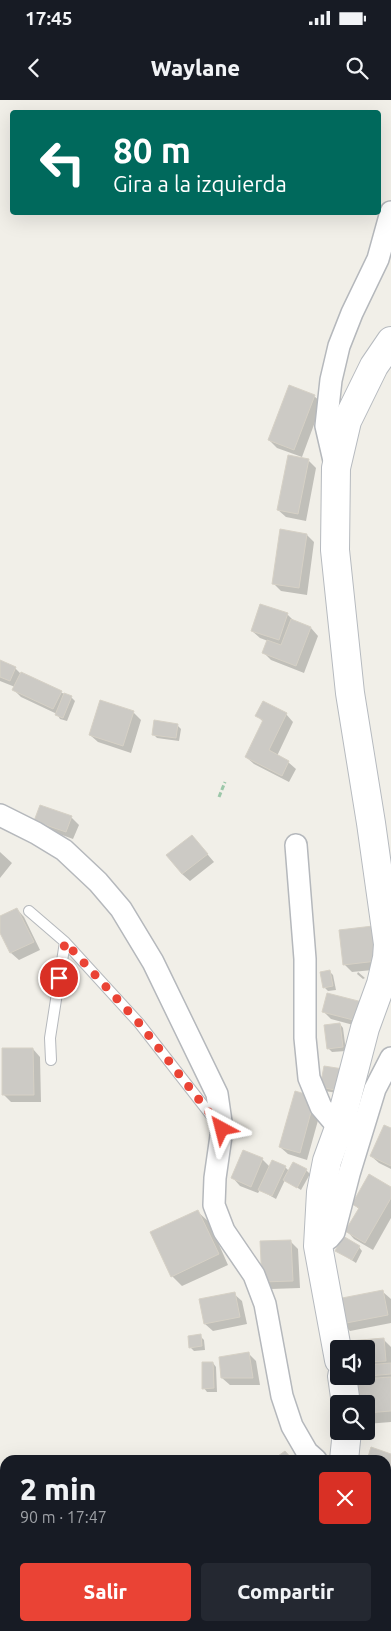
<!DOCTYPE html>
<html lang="es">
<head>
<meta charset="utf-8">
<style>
	body { margin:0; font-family:Ubuntu,sans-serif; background:#242831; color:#f1f3f6; height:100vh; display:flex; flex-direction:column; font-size:19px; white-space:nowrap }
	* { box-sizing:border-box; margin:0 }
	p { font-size:16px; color:#9ea1a6 }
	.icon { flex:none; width:28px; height:28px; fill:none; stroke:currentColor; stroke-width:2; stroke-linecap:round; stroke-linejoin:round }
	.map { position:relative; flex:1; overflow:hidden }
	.drawer { position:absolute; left:0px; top:1355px; width:391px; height:176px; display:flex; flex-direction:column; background:#171b24; border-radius:15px 15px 0 0; box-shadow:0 5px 20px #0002 }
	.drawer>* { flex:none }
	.top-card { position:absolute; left:10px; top:10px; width:371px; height:105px; border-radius:5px; box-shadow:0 5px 20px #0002; background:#00695c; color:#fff; overflow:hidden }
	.fabs { position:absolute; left:330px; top:1240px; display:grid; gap:10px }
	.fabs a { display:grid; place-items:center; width:45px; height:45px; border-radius:5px; background:#171b24; box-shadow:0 5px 20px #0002; font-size:25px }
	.pin { position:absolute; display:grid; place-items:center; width:42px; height:42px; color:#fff; margin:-21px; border:2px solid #fff; border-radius:50%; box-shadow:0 1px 5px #0007 }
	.me { position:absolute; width:55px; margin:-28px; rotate:322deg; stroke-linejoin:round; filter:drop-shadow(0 0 4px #0008) }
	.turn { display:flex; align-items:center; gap:18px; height:105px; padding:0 20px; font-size:22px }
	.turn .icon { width:65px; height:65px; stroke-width:2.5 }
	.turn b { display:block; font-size:35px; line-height:42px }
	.round { display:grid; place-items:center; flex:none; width:52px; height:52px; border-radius:5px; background:#242831 }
	.headline { display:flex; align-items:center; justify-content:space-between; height:85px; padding:0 20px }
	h1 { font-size:30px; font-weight:800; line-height:38px }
	.primary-button { display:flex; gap:10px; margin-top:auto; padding:10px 20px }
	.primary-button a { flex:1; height:58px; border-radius:5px; background:#ea4335; color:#fff; font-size:20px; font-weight:800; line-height:58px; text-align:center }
	.primary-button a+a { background:#242831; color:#f1f3f6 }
	.status { display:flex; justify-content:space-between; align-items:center; height:35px; padding:0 25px; background:#171b24; direction:ltr }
	.status svg { height:14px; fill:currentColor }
	header { display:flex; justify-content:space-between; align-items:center; height:65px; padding:0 20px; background:#171b24; font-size:22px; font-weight:800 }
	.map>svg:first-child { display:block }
</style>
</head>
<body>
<div class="status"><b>17:45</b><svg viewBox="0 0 49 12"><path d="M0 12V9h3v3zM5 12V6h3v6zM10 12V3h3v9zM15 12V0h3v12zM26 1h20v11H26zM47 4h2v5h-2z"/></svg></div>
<header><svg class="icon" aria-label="back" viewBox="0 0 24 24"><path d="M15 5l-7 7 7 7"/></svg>Waylane<svg class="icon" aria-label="search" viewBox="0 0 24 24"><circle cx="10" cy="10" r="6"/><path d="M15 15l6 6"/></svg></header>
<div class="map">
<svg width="391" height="1531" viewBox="0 0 391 1531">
	<rect width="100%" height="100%" fill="#f1efe8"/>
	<path fill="#0003" d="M314,296L322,303L302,357L277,348L269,340Z
		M308,360L316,368L306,421L286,417L278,410Z
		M307,435L314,442L307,495L281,491L273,483Z
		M287,514L295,522L311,528L318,536L304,573L271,560L263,552L268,541L260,538L252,531Z
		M0,562L15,568L21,574L71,597L75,601L67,621L60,619L57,614L21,597L14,590L15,587L0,581Z
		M133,612L141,620L131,653L98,642L90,635Z
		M286,614L293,622L277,656L288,662L296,669L289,682L254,664L246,657L263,622L257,615Z
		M177,625L181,629L179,641L157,638L153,634Z
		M71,717L79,725L73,739L43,728L36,720Z
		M192,736L214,762L190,781L182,774Z
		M0,752L12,763L0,778Z
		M17,809L24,817L40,850L19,860L11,853L0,830V818Z
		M341,831L383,869L352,872L344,864Z
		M329,871L333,875L336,890L328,891L324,887Z
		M358,872L365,878L363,879L357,874Z
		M328,895L372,930L331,919L324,912Z
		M340,924L343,928L346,951L332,952L328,948Z
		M33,949L40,957L41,1002H11L3,994Z
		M325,967L343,994L325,991L321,987Z
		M315,998L322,1006L307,1060L288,1054L280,1047Z
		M391,1030V1069L379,1063L371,1056Z
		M262,1059L270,1067H285L289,1071L306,1070L310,1074L301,1090L285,1080L276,1099L260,1090L258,1093L240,1086L233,1078Z
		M391,1088V1118L373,1150L354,1139L347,1131L359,1109L353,1104Z
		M198,1112L209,1122L228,1165L182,1186L172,1176Z
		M290,1141L298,1149L300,1188L271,1189L263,1182Z
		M359,1147L362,1151L356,1163L336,1150Z
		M383,1192L391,1199V1223L350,1231L342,1223Z
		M234,1194L242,1201L247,1224L213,1231L205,1224Z
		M200,1236L204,1240L205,1250L194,1251L190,1247Z
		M383,1239L391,1247V1322L366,1324V1304L348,1278L366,1276V1249Z
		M248,1253L256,1261L260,1285H230L222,1278Z
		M213,1263L216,1267L217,1292H207L204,1288Z
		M391,1355V1414L389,1420L386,1419V1360H368Z"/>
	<path fill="#cccac5" stroke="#d6d1c6" d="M289,285L315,295L294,350L268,340Z
		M288,355L309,359L298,414L277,410Z
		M280,429L307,434L299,488L272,484Z
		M260,504L288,513L279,540L251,531Z
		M291,519L311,527L296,566L262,553L267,540L281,545Z
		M0,560L16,567L10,581L0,577Z
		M21,572L62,591L53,609L12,590Z
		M64,593L72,596L63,618L55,615Z
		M100,600L134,611L123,646L89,635Z
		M263,601L287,613L269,650L289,661L282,676L245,657L263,620L255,616Z
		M154,620L178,624L176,638L152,635Z
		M40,705L72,716L66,732L34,721Z
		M192,735L208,754L182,774L166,755Z
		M17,808L34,842L10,853L0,833V816Z
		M373,826L377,861L343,865L339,830Z
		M330,870L333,886L323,888L320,872Z
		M327,893L370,904L365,923L322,912Z
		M340,923L343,947L327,949L324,925Z
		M2,948H33L34,995H2Z
		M324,966L343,969L340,991L320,987Z
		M295,991L315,997L300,1053L279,1047Z
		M384,1025L391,1028V1066L370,1056Z
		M243,1050L263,1058L251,1087L231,1078Z
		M272,1060L286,1066L272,1096L258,1090Z
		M293,1062L307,1069L297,1088L283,1080Z
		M369,1074L391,1087V1098L365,1143L345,1131L359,1108L352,1104Z
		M198,1110L219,1154L171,1177L150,1132Z
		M343,1136L360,1146L352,1160L335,1151Z
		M291,1140L293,1181L262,1182L260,1141Z
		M383,1190L388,1215L341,1224L337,1199Z
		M235,1192L240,1217L204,1224L199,1199Z
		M201,1234L202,1246L189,1248L188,1236Z
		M384,1238L386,1261L366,1262V1249H349V1241Z
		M249,1252L253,1278H221L219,1257Z
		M202,1262H213L214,1288L202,1289Z
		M391,1263V1274L347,1278V1276H366V1265Z
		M391,1277V1311L366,1313V1304H349L347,1280Z
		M371,1347L391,1354V1385L386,1399V1360H367Z
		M285,1351L293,1360H281L278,1356Z
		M386,1477L391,1480V1531H353L347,1526H386Z"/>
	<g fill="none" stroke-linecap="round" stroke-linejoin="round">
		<defs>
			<path id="lane" d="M29,811L65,842L139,923L217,1023
				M51,960L50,938L65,842"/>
			<path id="street" d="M335,365L326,326L331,280L339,246L352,213L378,159L391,112
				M0,715L36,733L64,750L98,782L121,809L153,862L217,994L222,1029L215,1078L214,1105L224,1131L254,1175L265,1204L282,1296L292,1326L307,1352L316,1360
				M296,745L305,859V938L309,978L321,1007L339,1028
				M318,1146L329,1138L334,1132L349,1074L375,989L391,958"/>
			<path id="secondary" d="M339,1260L318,1146L321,1092L327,1061L339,1028L365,928L381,884L387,858L388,844L371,723L350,593L335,450L336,368L347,321L374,266L391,241
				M342,1276L346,1304
				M344,1360L347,1331
				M293,1526L294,1531"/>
		</defs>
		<use href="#lane" stroke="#b5b8bc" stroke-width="12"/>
		<use href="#street" stroke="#b5b8bc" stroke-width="24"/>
		<use href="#secondary" stroke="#b6babf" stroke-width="30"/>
		<path stroke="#9cc7a9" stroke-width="3" stroke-dasharray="5 2.5" stroke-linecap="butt" d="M219,697L225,682"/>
		<use href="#lane" stroke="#fff" stroke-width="10"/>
		<use href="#street" stroke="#fff" stroke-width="21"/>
		<use href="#secondary" stroke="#fff" stroke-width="28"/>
	</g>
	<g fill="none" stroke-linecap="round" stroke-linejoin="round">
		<path stroke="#ea4335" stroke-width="9" stroke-dasharray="0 16.2" d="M59,878L65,842L139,923L222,1029"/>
	</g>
</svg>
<div class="fabs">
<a><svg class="icon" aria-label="sound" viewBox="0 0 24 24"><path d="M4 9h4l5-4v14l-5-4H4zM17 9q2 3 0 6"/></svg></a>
<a><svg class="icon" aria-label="search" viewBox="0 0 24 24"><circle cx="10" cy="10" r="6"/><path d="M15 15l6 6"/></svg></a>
</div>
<div class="pin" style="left:59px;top:878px;background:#d93025"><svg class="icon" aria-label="arrive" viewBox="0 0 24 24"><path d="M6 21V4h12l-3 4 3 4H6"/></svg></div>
<svg class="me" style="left:222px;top:1029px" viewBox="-20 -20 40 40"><path d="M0-17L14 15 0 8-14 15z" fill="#ea4335" stroke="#fff" stroke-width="4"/></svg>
<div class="top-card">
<div class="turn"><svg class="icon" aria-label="left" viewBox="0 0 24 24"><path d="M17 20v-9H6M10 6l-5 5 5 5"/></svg><div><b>80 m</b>Gira a la izquierda</div></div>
</div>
<section class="drawer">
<div class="headline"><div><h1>2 min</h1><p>90 m · 17:47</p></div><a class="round" style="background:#d93025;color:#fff"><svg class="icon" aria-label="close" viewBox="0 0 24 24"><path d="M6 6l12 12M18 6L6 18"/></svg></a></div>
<div class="primary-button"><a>Salir</a><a>Compartir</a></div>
</section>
</div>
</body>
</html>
